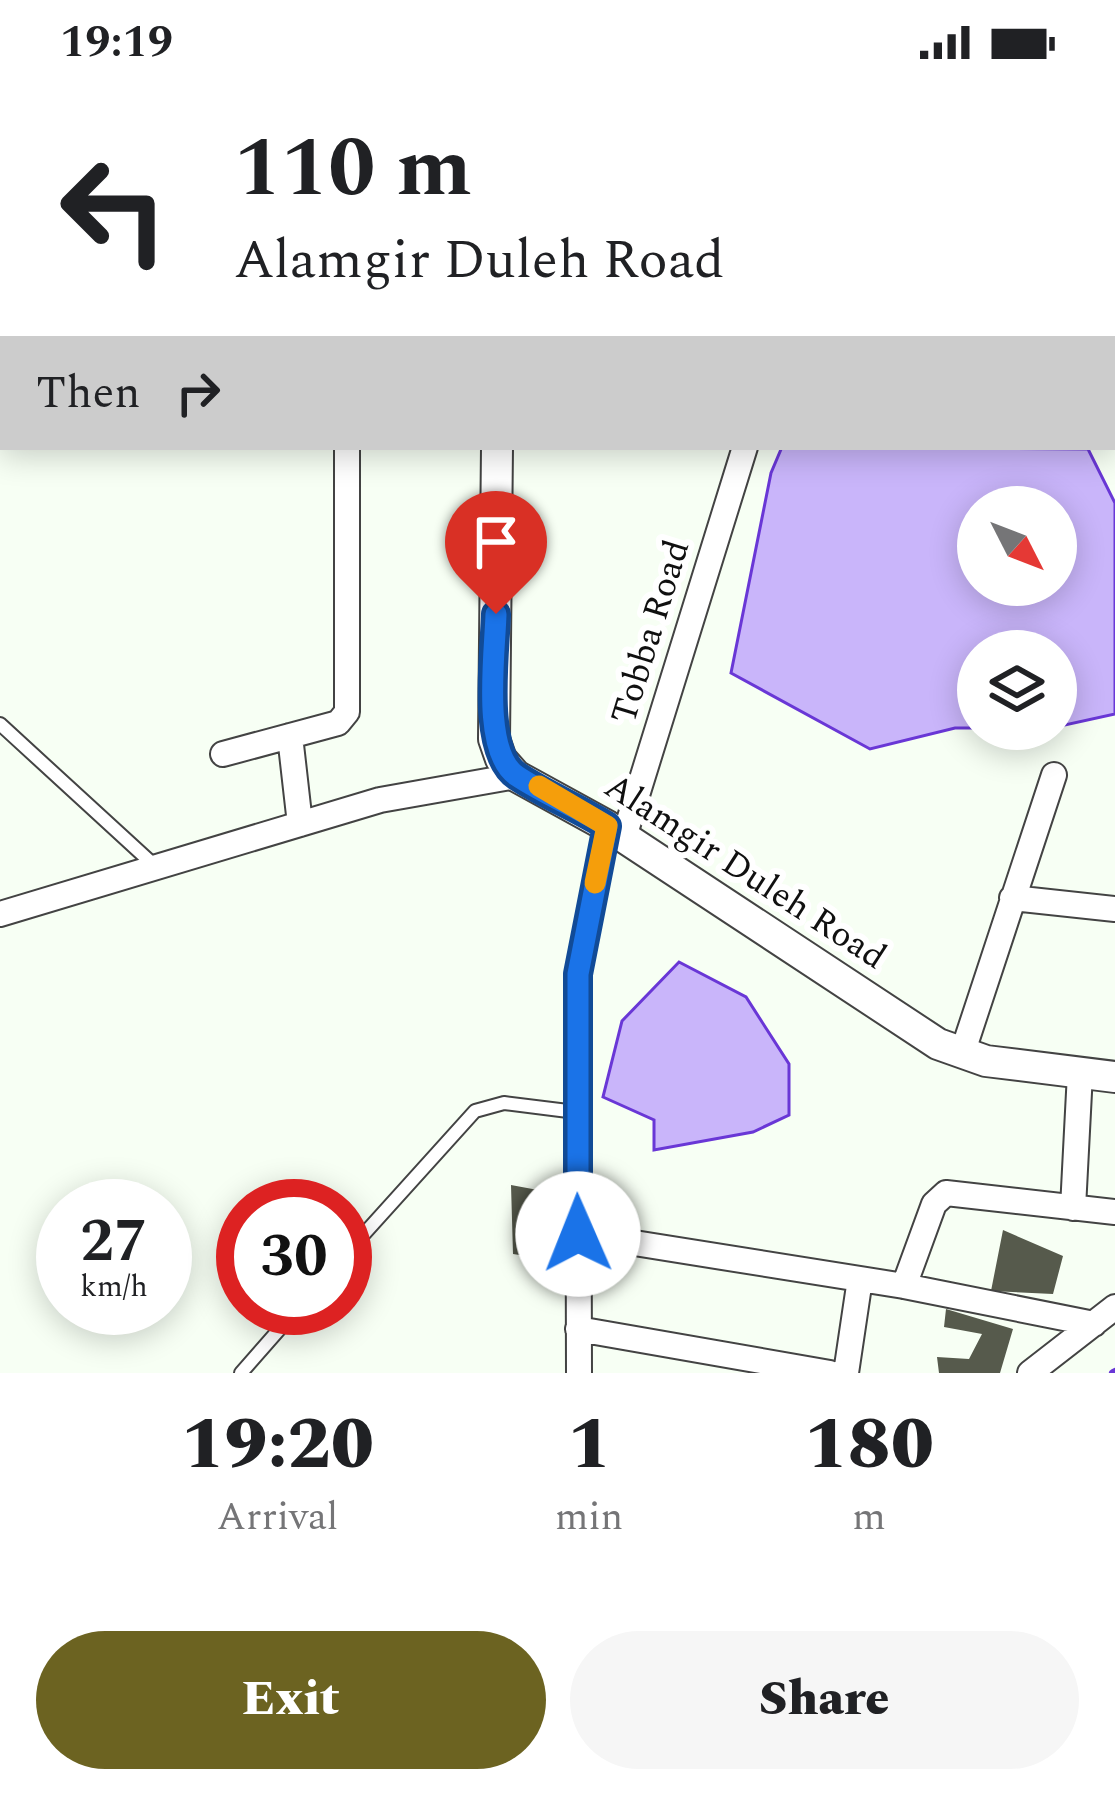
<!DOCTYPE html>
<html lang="en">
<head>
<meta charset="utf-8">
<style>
	body { margin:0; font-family:Spectral,serif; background:#f6f6f6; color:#202124; height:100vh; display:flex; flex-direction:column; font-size:45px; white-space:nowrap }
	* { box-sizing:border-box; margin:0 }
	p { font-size:39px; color:#757577 }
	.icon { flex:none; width:66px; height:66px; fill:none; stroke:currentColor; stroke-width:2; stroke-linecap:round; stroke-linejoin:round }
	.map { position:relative; height:1289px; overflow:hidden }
	.drawer { display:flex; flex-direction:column; background:#fff; flex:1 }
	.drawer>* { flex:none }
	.guide { position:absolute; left:0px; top:0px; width:1116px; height:366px; box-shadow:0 6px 30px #0003; background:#fff; color:#202124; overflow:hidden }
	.needle { width:78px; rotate:132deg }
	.tools { position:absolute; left:957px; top:402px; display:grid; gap:24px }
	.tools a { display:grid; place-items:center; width:120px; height:120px; border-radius:50%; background:#fff; box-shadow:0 6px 30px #0003; font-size:60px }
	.speed { position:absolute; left:36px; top:1095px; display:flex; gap:24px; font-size:60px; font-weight:700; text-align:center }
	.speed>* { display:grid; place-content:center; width:156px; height:156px; border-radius:50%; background:#fff; box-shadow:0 6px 30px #0003; line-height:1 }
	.speed small { font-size:30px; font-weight:400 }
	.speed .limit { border:18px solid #d22; background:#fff; color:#111 }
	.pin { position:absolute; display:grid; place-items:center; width:102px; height:102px; color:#fff; margin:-123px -51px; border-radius:50% 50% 50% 0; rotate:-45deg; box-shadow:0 0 12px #0007 }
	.pin .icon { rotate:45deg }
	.me { position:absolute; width:132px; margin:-66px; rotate:359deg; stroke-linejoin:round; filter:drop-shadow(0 0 9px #0008) }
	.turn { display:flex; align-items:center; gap:42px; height:252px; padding:0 36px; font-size:54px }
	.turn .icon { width:156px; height:156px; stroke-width:2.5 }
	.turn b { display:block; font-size:84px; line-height:102px }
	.then { display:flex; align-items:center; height:114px; padding:0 36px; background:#0003; gap:24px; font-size:45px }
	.eta { display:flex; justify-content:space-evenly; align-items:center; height:204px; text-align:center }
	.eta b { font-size:72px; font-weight:800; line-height:84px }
	.primary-button { display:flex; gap:24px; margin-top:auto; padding:24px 36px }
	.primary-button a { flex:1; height:138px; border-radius:72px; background:#6c6321; color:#fff; font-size:48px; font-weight:800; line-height:138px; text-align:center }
	.primary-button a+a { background:#f6f6f6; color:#202124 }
	.status { display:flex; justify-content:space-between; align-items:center; height:84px; padding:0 60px; background:#fff; direction:ltr }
	.status svg { height:33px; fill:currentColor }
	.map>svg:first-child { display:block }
</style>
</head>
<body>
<div class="status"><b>19:19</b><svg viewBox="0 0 49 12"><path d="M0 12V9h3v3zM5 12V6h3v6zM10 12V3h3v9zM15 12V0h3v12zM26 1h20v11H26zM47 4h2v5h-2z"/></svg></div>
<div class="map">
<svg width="1115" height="1289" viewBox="0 0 1115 1289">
	<rect width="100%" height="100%" fill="#f7fff4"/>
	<path fill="#c9b5fa" stroke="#6937d6" stroke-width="3" fill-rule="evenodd" d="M782,363L1088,365L1115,419V630L1056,643V567H978V644H955L870,665L731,589L771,389ZM978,423H1056V501H978Z
		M679,878L746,913L789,980V1031L753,1048L654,1066V1036L603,1013L622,937Z"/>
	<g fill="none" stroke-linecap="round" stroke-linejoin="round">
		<path stroke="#6937d6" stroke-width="8" d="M1113,1289L1115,1288"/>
	</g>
	<path fill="#565a4c" d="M511,1101L554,1109L557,1185L542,1189L539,1174L513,1170Z
		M1003,1146L1063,1172L1053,1210L991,1207Z
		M946,1225L1013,1245L1000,1289H939L937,1273L969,1275L982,1250L944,1243Z"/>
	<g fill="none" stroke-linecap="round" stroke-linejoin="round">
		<defs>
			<path id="service" d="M0,640L156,783
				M345,1171L475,1027L504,1019L576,1028
				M241,1289L298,1224"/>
			<path id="minor" d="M339,0L340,3
				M833,3L834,0
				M1113,83L1115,84
				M1113,283H1115
				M290,652L300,740
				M223,670L338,639L347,628V363
				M624,753L745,363
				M1012,814L1115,825
				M0,830L380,716L516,692
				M962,970L1054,691
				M1073,1124L1080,989
				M578,1150L904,1202L1094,1240
				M904,1202L934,1120L946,1109L1115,1128
				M578,1245L830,1289
				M579,1289L578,889L607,742
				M846,1289L860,1195
				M1030,1289L1115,1223"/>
			<path id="tertiary" d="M484,0V3
				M497,363L494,655L501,675L516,692L607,742L938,960L986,977L1115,993"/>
		</defs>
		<use href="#service" stroke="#434343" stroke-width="16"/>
		<use href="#minor" stroke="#434343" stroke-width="28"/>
		<use href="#tertiary" stroke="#434343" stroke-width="34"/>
		<use href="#service" stroke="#fff" stroke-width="12"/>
		<use href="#minor" stroke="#fff" stroke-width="24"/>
		<use href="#tertiary" stroke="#fff" stroke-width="30"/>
	</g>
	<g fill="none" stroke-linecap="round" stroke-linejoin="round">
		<defs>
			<path id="route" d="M496,530C495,569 481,668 517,692C544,710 578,724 607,742L578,890V1150"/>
		</defs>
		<use href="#route" stroke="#114b97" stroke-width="30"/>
		<use href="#route" stroke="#1a73e8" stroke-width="21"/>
		<path stroke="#f59e0b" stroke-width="21" d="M539,702L607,742L595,799"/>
	</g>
	<g text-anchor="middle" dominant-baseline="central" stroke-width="12" stroke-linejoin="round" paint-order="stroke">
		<g font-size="36" fill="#101010" stroke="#fff">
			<text transform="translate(651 548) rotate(-73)">Tobba Road</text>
			<text transform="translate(745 788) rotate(33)">Alamgir Duleh Road</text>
		</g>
	</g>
</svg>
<div class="tools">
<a><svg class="needle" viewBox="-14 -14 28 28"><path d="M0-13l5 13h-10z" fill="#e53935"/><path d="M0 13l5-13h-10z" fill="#757577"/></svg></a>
<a><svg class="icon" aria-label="layers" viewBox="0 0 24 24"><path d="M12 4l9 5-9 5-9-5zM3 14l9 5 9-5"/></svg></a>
</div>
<div class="speed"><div>27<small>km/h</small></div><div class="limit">30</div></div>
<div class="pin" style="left:496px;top:530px;background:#d93025"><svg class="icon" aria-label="arrive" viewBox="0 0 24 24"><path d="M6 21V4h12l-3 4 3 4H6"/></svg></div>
<svg class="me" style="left:578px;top:1150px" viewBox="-20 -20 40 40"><circle r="19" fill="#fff"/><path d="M0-13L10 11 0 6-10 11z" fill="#1a73e8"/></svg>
<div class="guide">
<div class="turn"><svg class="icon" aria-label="left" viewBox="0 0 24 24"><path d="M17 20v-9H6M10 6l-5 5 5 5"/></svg><div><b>110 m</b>Alamgir Duleh Road</div></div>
<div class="then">Then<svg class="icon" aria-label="right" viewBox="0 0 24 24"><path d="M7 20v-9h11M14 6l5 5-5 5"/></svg></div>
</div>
</div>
<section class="drawer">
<div class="eta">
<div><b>19:20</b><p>Arrival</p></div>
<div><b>1</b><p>min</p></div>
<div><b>180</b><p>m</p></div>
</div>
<div class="primary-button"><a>Exit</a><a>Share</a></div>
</section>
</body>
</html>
